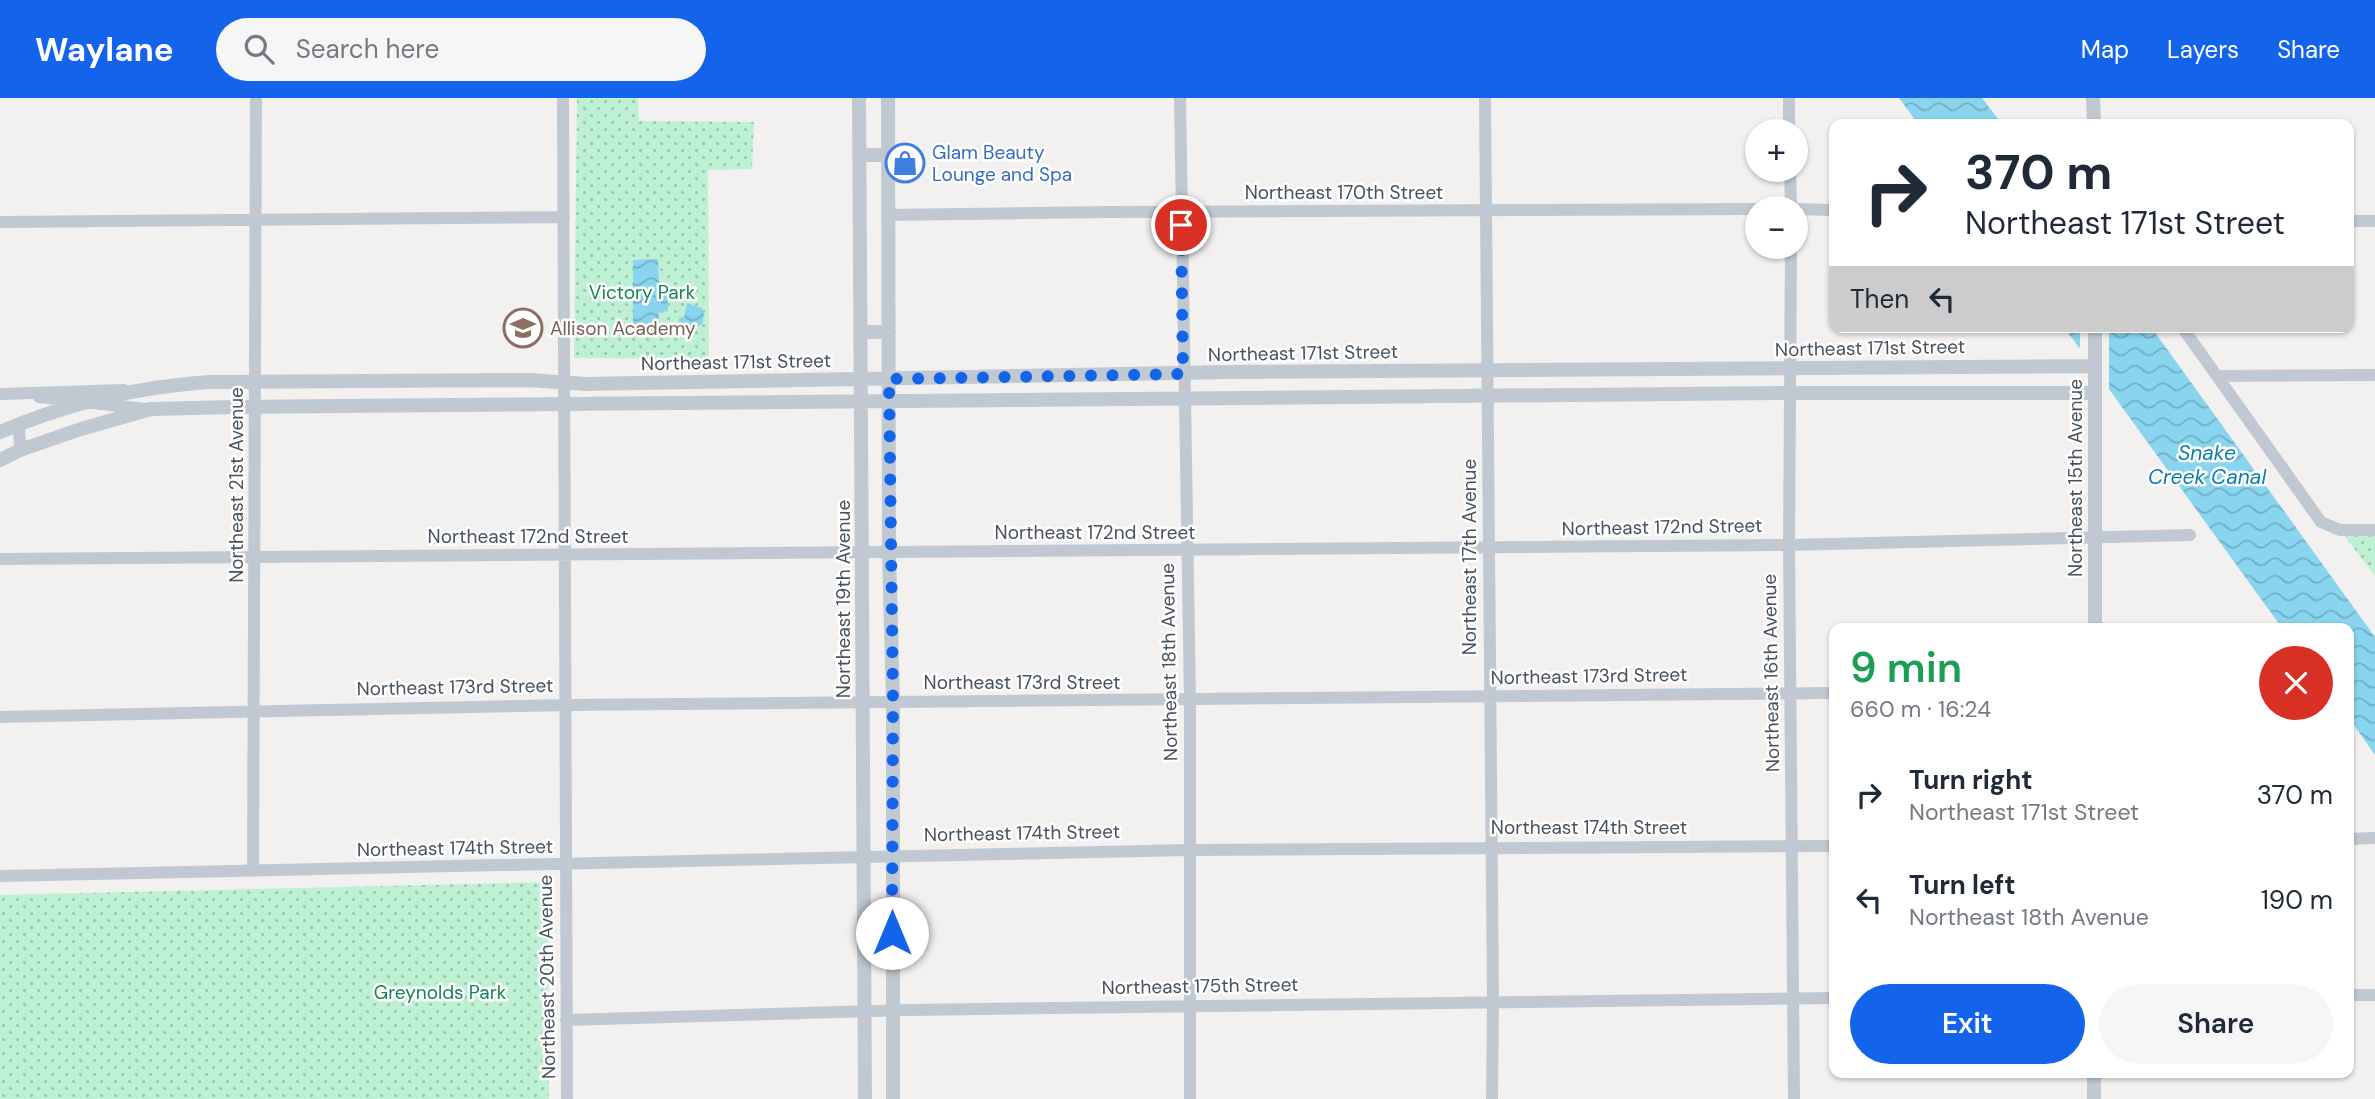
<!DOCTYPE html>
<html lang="en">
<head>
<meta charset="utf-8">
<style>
	body { margin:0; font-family:"DM Sans",sans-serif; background:#f6f6f7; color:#1f2937; height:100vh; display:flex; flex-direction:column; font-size:26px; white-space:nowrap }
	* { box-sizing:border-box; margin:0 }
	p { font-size:23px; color:#747a83 }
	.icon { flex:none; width:38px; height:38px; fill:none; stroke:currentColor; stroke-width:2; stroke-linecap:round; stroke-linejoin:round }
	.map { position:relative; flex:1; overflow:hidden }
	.panel { position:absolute; left:1829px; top:525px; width:525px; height:455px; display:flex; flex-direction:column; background:#fff; border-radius:14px; box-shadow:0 2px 5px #0004 }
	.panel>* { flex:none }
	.hud { position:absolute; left:1829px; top:21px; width:525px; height:214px; border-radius:14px; box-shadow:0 2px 5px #0004; background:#fff; color:#1f2937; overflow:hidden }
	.controls { position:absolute; left:1745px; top:21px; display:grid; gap:14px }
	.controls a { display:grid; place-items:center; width:63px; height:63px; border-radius:50%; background:#fff; box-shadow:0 2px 5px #0004; font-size:35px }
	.pin { position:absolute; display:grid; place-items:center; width:60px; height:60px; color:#fff; margin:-30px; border:4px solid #fff; border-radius:50%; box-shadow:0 2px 7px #0007 }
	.me { position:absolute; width:77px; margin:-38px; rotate:0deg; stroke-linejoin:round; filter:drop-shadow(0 0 5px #0008) }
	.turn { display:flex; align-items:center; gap:24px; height:147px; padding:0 21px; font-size:32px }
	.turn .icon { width:91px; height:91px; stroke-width:2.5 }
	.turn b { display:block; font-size:49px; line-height:60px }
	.then { display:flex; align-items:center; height:66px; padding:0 21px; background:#0003; gap:14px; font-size:26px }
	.round { display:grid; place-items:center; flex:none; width:74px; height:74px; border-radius:37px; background:#f6f6f7 }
	.headline { display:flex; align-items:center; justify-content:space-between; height:119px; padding:0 21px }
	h1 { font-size:42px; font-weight:600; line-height:52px; color:#1e9e55 }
	.primary-button { display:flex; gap:14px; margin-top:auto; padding:14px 21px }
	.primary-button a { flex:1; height:80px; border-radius:42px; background:#1364ea; color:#fff; font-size:28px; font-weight:600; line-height:80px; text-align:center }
	.primary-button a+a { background:#f6f6f7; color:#1f2937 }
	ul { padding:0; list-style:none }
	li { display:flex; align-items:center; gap:21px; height:105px; padding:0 21px }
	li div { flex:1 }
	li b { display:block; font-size:26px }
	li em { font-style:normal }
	header { display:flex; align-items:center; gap:42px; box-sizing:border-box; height:98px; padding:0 35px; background:#1364ea; color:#fff }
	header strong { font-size:33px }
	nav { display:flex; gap:38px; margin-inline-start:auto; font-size:24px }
	.search { width:490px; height:63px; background:#f6f6f7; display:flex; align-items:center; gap:18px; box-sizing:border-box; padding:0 24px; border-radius:38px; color:#747a83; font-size:26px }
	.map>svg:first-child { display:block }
</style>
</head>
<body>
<header>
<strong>Waylane</strong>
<div class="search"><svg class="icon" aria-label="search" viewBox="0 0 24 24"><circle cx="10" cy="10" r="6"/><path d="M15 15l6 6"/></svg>Search here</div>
<nav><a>Map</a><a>Layers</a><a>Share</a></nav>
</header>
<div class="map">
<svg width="2375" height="1001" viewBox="0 0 2375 1001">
	<defs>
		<pattern id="park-dots" width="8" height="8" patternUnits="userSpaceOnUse" patternTransform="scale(1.75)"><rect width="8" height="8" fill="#bef1d4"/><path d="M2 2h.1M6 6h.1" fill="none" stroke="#9cc6af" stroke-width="1.8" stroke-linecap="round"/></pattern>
		<pattern id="water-waves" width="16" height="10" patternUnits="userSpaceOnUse" patternTransform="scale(1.75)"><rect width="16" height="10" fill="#89d4ef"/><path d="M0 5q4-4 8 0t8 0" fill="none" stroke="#72afc5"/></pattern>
	</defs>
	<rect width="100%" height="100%" fill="#f3f0f0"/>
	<path fill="url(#park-dots)" d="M577,0H638L639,23L754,24L752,71L708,72L709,261L574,260Z
		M2375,431V478L2340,432Z
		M548,784L549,1001H0V797Z"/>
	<path fill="url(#water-waves)" d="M1899,0H1982L2002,26H1918Z
		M658,161L659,184L667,186L668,213L659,214L658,238H633V162Z
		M687,205L702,210L704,217L702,226L692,232H686L683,226L679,225V220H684Z
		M2064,229H2151L2375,539V657L2349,620L2348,530H2282Z"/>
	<path fill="#f3f0f0" d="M2080,229H2109V299L2077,255L2080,248Z"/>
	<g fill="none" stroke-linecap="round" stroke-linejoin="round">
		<path stroke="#c0c9d2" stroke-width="12" d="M563,0L567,1001
			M1180,0L1190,602V1001
			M1485,0L1493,903L1492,1001
			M1789,33V0
			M1790,72L1791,110
			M1796,111L1834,112
			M889,117L1109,114L1757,111
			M2348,123H2375
			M0,124L564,119
			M1791,149L1789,447L1794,1001
			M2182,229L2321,424L2340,432H2375
			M2219,278L2375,277
			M0,296L124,292
			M39,299L146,311
			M19,326L20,352
			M0,461L1789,447L2190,437
			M0,619L566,607L1834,595
			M2348,741L2375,740
			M253,773L256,0
			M0,778L1190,752L1834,748
			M2348,897H2375
			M566,922L907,912L1834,900"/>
		<path stroke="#c0c9d2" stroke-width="14" d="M859,0L865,1001
			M888,0L889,455L893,604V1001
			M2093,0L2094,26
			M859,57H889
			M861,234H889
			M0,334C68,305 136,289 209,284L530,282L585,286L1228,274L2094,268
			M0,362L20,352L81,331L151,311L234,309L1789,295H2094
			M2095,530V229
			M2094,975V1001"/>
	</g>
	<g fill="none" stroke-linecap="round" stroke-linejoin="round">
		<path stroke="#1364ea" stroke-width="12" stroke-dasharray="0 21.6" d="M892,835L893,604L889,281L1183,276L1181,127"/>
	</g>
	<defs>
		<symbol id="shop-ring" viewBox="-11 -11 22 22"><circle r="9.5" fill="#fff" stroke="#3f7fe0" stroke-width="1.5"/><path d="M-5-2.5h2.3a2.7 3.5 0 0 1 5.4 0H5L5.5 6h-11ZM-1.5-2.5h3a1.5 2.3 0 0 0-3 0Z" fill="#3f7fe0"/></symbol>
		<symbol id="school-ring" viewBox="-11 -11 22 22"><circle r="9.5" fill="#fff" stroke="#8d6e63" stroke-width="1.5"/><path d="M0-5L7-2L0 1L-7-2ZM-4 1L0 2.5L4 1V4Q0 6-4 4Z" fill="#8d6e63"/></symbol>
	</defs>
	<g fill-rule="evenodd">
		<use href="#shop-ring" x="883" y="43" width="44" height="44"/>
		<use href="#school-ring" x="501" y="208" width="44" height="44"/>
	</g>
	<g text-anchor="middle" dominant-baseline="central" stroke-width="5" stroke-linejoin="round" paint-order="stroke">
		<g font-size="19" fill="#366cbe" stroke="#fff" text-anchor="start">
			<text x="932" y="54">Glam Beauty<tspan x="932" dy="22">Lounge and Spa</tspan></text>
		</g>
		<g font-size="19" fill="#47525e" stroke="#fff">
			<text x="1344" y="94">Northeast 170th Street</text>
			<text transform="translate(1870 250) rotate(-1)">Northeast 171st Street</text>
			<text transform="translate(1303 255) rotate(-1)">Northeast 171st Street</text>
			<text transform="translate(736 264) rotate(-1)">Northeast 171st Street</text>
			<text transform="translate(2075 380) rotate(-90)">Northeast 15th Avenue</text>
			<text transform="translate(236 387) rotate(-90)">Northeast 21st Avenue</text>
			<text transform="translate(1662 429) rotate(-1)">Northeast 172nd Street</text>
			<text x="1095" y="434">Northeast 172nd Street</text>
			<text x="528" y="438">Northeast 172nd Street</text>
			<text transform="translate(1469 459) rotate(-90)">Northeast 17th Avenue</text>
			<text transform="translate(843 501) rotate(-90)">Northeast 19th Avenue</text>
			<text transform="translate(1169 564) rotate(-91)">Northeast 18th Avenue</text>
			<text transform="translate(1771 575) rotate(-91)">Northeast 16th Avenue</text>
			<text transform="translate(1589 578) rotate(-1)">Northeast 173rd Street</text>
			<text x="1022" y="584">Northeast 173rd Street</text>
			<text transform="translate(455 589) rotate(-1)">Northeast 173rd Street</text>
			<text x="1589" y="729">Northeast 174th Street</text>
			<text transform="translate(1022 735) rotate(-1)">Northeast 174th Street</text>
			<text transform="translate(455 750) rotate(-1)">Northeast 174th Street</text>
			<text transform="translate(547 879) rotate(-91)">Northeast 20th Avenue</text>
			<text transform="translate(1200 888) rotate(-1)">Northeast 175th Street</text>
		</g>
		<g font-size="19" fill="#148452" stroke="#fff">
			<text x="642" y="194">Victory Park</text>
			<text x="440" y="894">Greynolds Park</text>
		</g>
		<g font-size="19" fill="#785e54" stroke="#fff" text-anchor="start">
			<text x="550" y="230">Allison Academy</text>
		</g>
		<g font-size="21" font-style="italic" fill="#087ea9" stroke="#fff">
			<text x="2207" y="355">Snake<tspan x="2207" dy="24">Creek Canal</tspan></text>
		</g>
	</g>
</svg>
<div class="controls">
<a>+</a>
<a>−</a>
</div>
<div class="pin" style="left:1181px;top:127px;background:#d93025"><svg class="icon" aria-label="arrive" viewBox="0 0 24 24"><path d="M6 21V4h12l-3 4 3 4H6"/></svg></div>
<svg class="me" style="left:892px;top:835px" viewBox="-20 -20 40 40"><circle r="19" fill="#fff"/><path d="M0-13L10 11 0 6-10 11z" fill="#1364ea"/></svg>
<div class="hud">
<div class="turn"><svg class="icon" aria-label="right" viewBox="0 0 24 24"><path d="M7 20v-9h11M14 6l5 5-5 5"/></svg><div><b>370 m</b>Northeast 171st Street</div></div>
<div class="then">Then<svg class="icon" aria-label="left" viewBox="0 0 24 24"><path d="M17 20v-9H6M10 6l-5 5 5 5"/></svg></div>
</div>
<section class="panel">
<div class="headline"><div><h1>9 min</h1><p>660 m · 16:24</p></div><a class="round" style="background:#d93025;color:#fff"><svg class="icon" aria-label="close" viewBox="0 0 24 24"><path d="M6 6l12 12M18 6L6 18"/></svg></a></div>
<ul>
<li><svg class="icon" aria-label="right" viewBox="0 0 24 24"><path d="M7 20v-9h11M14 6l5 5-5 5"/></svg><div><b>Turn right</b><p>Northeast 171st Street</p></div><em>370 m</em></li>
<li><svg class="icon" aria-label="left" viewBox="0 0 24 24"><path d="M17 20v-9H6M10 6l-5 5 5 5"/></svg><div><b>Turn left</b><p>Northeast 18th Avenue</p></div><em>190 m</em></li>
</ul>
<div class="primary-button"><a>Exit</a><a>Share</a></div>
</section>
</div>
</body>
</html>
